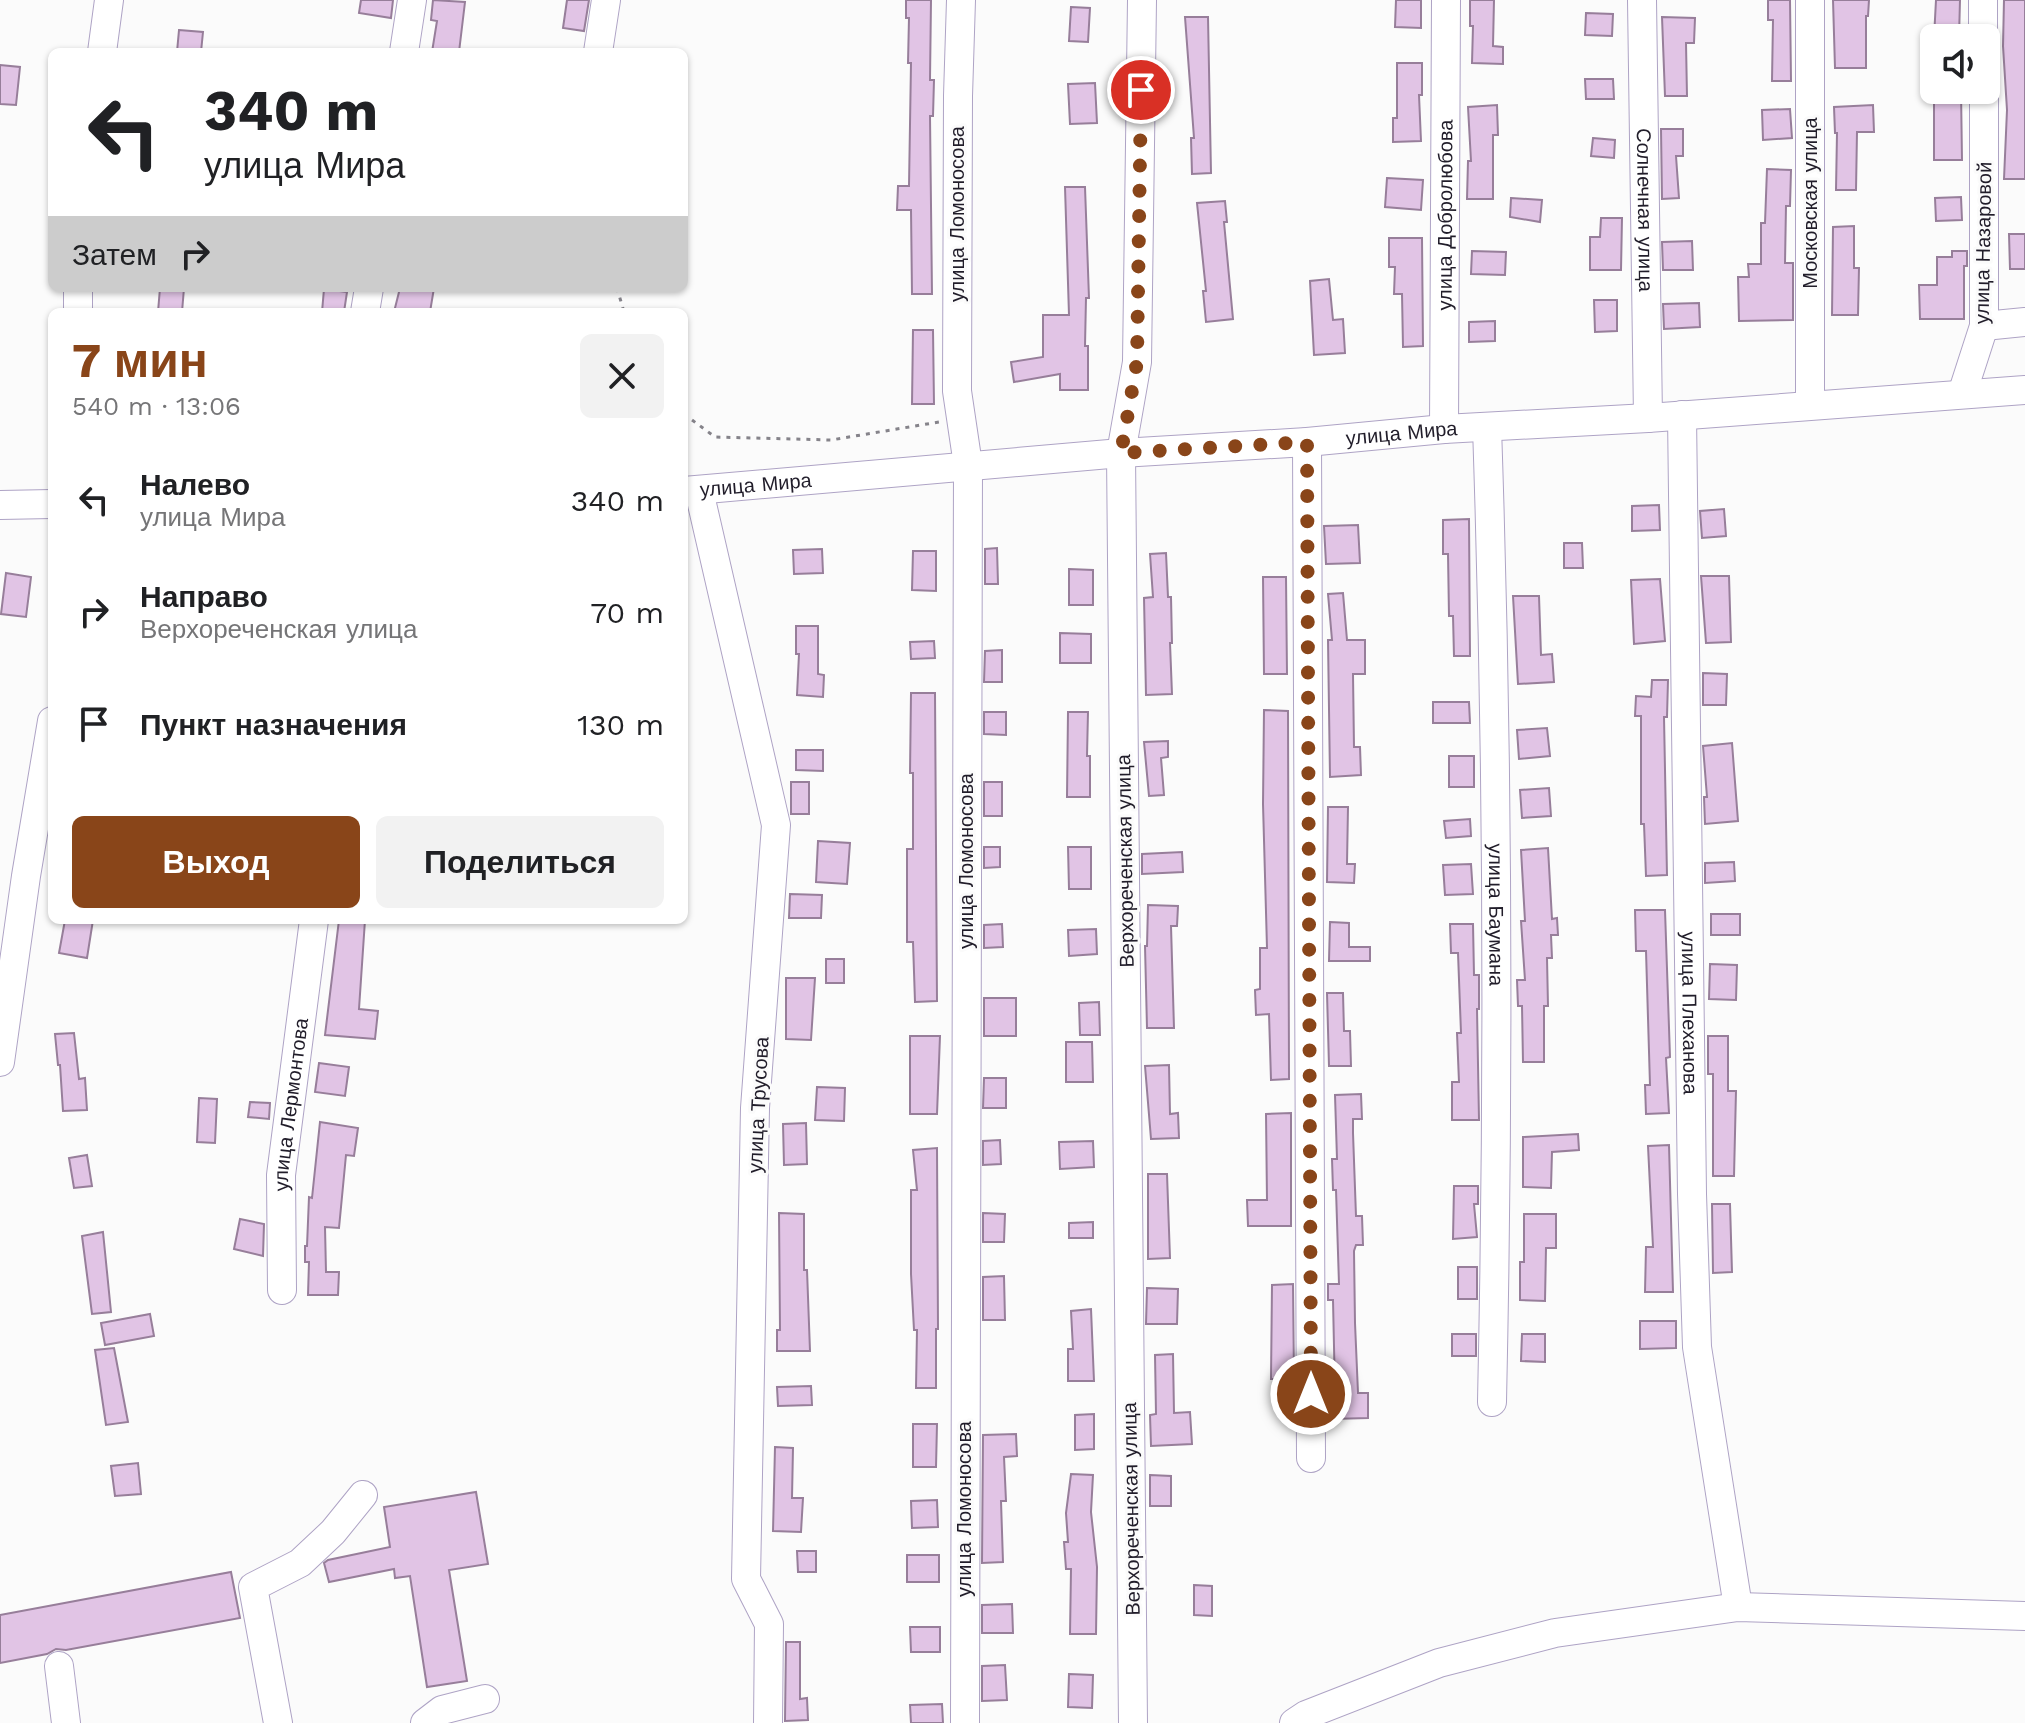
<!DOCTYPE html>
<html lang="ru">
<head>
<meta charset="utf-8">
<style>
	body { margin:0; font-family:"Work Sans",sans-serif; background:#f2f2f2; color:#202124; height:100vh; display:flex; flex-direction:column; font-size:30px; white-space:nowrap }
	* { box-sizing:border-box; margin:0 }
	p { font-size:26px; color:#757577 }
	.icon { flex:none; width:44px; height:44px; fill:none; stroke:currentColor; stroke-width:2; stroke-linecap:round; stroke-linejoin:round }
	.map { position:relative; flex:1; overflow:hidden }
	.details { position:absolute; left:48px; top:308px; width:640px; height:616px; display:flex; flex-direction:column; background:#fff; border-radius:12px; box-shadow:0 2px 6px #0004 }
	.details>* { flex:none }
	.top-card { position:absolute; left:48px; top:48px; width:640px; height:244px; border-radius:12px; box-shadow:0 2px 6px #0004; background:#fff; color:#202124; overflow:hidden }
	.controls { position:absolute; left:1920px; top:24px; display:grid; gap:16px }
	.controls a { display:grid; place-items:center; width:80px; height:80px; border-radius:12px; background:#fff; box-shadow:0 2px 6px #0004; font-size:40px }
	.pin { position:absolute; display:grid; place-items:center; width:68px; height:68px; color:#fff; margin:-34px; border:4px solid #fff; border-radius:50%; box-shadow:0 2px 8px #0007 }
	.me { position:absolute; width:88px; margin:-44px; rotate:0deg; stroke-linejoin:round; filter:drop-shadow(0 0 6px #0008) }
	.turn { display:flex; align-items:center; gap:28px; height:168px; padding:0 24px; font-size:36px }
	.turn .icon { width:104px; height:104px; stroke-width:2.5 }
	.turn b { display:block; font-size:56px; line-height:68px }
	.then { display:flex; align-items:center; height:76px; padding:0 24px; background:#0003; gap:16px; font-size:30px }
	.round { display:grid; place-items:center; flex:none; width:84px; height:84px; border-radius:12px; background:#f2f2f2 }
	.overview { display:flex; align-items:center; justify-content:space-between; height:136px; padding:0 24px }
	h1 { font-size:48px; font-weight:700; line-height:60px; color:#894519 }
	.action { display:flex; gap:16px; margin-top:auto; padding:16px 24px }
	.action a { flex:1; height:92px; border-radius:12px; background:#894519; color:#fff; font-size:32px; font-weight:700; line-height:92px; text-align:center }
	.action a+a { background:#f2f2f2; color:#202124 }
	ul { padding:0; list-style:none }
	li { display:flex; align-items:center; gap:24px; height:112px; padding:0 24px }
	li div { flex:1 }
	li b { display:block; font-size:30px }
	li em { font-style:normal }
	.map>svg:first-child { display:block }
</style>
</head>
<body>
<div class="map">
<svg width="2025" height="1723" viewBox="0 0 2025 1723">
	<rect width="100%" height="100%" fill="#fbfbfb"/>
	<path fill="#e1c4e5" stroke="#977e9a" stroke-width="2" d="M361,0H393L391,18L359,13Z
		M433,0L465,2L459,52H432L437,21L431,20Z
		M567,0H589L584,31L563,28Z
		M906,0H931L930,80H934L933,116H930L932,294H912L911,210H897L898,186H909L911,63H908L909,18H906Z
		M1396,0H1421V28L1395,27Z
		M1470,0H1494L1493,46L1503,47V64L1472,63L1473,26H1470Z
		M1768,0H1790L1791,81H1772L1773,20H1768Z
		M1833,0H1869L1868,16H1866V68H1835Z
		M1936,0H1960L1959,38H1934Z
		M2004,0H2025V179H2004L2007,110L2003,46Z
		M1071,7L1090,8L1088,42L1069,41Z
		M1586,13L1613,14L1612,36L1585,35Z
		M1185,17H1208L1211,173L1192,174L1191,138H1194Z
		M1662,17L1695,18L1694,43H1686L1687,96H1665Z
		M179,30L203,32L201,52H177Z
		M1397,63H1422V95H1419L1421,141L1393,142V118H1397Z
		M0,65L20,67L16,105L0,104Z
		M1585,79H1613L1614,99H1586Z
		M1095,83L1097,123L1070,124L1068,84Z
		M1934,90H1961L1962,160H1934Z
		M1497,105L1498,135H1493V199H1467L1468,161H1471L1468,107Z
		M1873,105L1874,132H1857L1856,190H1836L1837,133H1835L1834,107Z
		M1790,109L1792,138L1763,140L1762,110Z
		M1661,129H1683V156H1676L1679,198L1662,199Z
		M1593,138L1615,140L1614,158L1591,156Z
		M1767,169L1791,170L1790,206H1786L1785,263H1793V320L1739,321L1738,277H1749L1748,264H1761V223H1765Z
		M1387,178L1423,180L1421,210L1385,207Z
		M1065,187H1085L1089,298H1086L1085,346H1088V390H1060V374L1014,382L1011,362L1043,357V315H1069Z
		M1961,197L1962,220L1936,221L1935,198Z
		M1511,198L1542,200L1540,222L1510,217Z
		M1225,201L1227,222H1224L1233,319L1206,322L1203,291H1206L1197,203Z
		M1601,218H1622L1621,270H1590V237H1600Z
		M1854,226V268H1859L1858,315H1832L1833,227Z
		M2009,234H2025V269H2010Z
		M1389,238H1422L1423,346L1403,347L1402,294H1394L1395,267H1389Z
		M1692,241L1693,270H1663L1662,242Z
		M1472,251L1506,252L1505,275L1471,274Z
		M1952,251H1967V266H1964V319H1920L1919,285H1937V257H1952Z
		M1329,279L1333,320L1343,319L1345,353L1314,355L1310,281Z
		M160,288H184L182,312H158Z
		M400,288H434L430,312H394Z
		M324,289L347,292L344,312H322Z
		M1594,300H1617V331L1595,332Z
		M1699,303L1700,327L1664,329L1663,304Z
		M1495,321V341L1469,342V322Z
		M913,330H933L934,404H912Z
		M1659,505L1660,530L1632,531V506Z
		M1724,509L1726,536L1702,538L1700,511Z
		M1469,519L1470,656H1454L1453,616H1449L1448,554H1443V520Z
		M1358,525L1360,563L1326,564L1324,526Z
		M1564,543H1582L1583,568H1564Z
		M997,548L998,584H985V549Z
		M822,549L823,573L794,574L793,550Z
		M913,551H936V591L912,590Z
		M1166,553L1168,597H1171L1172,643H1170L1172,694L1146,695L1144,598L1153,597L1150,554Z
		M1069,569L1093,570V605H1069Z
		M6,573L31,577L26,617L1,614Z
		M1701,576H1729L1731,642L1706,643Z
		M1263,577H1286L1287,674H1264Z
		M1660,579L1665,641L1634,644L1631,580Z
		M1343,593L1347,640H1365V674H1353L1354,747H1360L1361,775L1330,777L1328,640H1332L1328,594Z
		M1513,596H1539L1541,655L1552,654L1554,682L1518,684Z
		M796,626H818V674L824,675L823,697L797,695L799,654H796Z
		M1060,633L1091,634V663H1060Z
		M934,641L935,658L911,659L910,642Z
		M1002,650V682H984L985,651Z
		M1703,673L1727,674L1726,705H1703Z
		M1652,680H1668L1667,717H1664L1667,875L1646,876L1644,824H1641V716H1635L1636,696L1651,697Z
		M911,693H935L937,1001L915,1002L913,942H907V849H913V773H910Z
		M1433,702H1469L1470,723H1433Z
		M1264,710L1288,711L1289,1079L1271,1080L1269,1014L1256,1015L1255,990L1260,989V948H1267L1263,804Z
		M984,712H1006V735L984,734Z
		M1068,712H1088L1087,756H1090V797H1067Z
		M1547,728L1550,756L1519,759L1517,730Z
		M1168,741V757L1161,758L1164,795L1149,796L1144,742Z
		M1732,743L1738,821L1705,824L1704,797H1707L1703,746Z
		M796,750H823V771L796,770Z
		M1449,756H1474V787H1449Z
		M791,782H809V814H791Z
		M984,782H1002V816H984Z
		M1549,788L1551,816L1522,818L1520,790Z
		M1328,807H1348L1347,864H1355L1354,883L1327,882Z
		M1470,819L1471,836L1446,838L1444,821Z
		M818,841L850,843L847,884L816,882Z
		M984,847H1000V867L984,868Z
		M1068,847H1091V889H1069Z
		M1548,848L1552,919L1557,918L1558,935H1551L1552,958H1547L1548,1006H1544V1062H1523L1522,1006H1518L1517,980H1525L1521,921H1525L1521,850Z
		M1182,852L1183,872L1142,874V854Z
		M1734,862L1735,881L1705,883V863Z
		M1471,864L1473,894L1445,895L1443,865Z
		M790,894L822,895L821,918H789Z
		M1148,905L1178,906L1177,926H1171L1174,1028H1147L1145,946H1147Z
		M1635,910H1665L1670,1057L1666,1058L1669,1113L1646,1114L1645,1085H1650L1646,951H1636Z
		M1711,914H1740V935H1711Z
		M65,920H93L87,958L59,953Z
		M339,920H365L359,1009L378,1011L375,1039L325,1035Z
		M1330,922L1349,923V947H1370V961H1329Z
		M1002,924L1003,947L984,948V925Z
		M1450,924H1473L1474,975H1479V1009H1477L1479,1120H1452V1082H1459L1457,1033H1461L1458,953H1451Z
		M1096,929L1097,954L1069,956L1068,930Z
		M826,959H844V983H826Z
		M1710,964L1737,965L1736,1000L1709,999Z
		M786,978H815L811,1040L786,1039Z
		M1327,993H1343L1344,1031H1350L1351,1066H1329Z
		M984,998H1016V1036H984Z
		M1099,1002L1100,1035H1080L1079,1003Z
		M74,1033L79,1079L85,1078L87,1110L63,1111L60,1065H58L55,1034Z
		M910,1036H940L937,1114H910Z
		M1708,1036H1728V1091H1736L1734,1176H1713V1074H1708Z
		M1066,1042H1092L1093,1082H1066Z
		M319,1063L349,1067L345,1096L315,1092Z
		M1169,1065L1170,1114L1178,1113L1179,1138L1151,1139L1145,1066Z
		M984,1078H1006V1108H983Z
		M817,1087L845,1088L844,1121L815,1120Z
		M1361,1094L1362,1119H1353V1133L1356,1216H1362L1363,1245H1356L1354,1251L1355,1323L1358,1393H1368V1418L1332,1419V1393H1335L1333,1300H1328V1284H1339L1336,1190H1333L1332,1159H1337L1335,1095Z
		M199,1098L217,1099L215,1143L197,1142Z
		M250,1102L270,1103L269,1119L248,1117Z
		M1291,1113V1226H1248L1247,1200H1267L1266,1114Z
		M320,1122L358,1128L354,1156L346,1155L339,1228L325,1227L326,1272H339L338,1295H308L309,1262H305V1246H307L309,1197L312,1198Z
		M806,1123L807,1164L784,1165L783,1124Z
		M1578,1134L1579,1150L1552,1152L1551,1188L1523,1187V1137Z
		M1000,1140L1001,1164L983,1165V1141Z
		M1093,1141L1094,1167L1060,1169L1059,1142Z
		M1669,1145L1673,1292H1645L1646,1247H1653L1648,1146Z
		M937,1148L938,1329H936V1388H916L917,1330H914L911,1274V1190H917L913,1150Z
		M87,1155L92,1186L74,1188L69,1158Z
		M1148,1174H1167L1170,1258L1148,1259Z
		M1454,1186H1478V1204H1474L1477,1237L1453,1239Z
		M1712,1204H1730L1732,1272L1713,1273Z
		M779,1213L804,1214V1270H807L810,1351H777V1330H780Z
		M983,1213L1005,1214L1004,1242H983Z
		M1524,1214H1556V1248H1546L1545,1301L1520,1300V1262H1524Z
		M240,1219L264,1224L263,1256L234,1249Z
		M1093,1222V1238H1069V1223Z
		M103,1232L111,1312L92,1314L82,1236Z
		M1458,1267H1477V1299H1458Z
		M1004,1276L1005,1320H983V1277Z
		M1293,1284L1294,1379H1271L1272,1285Z
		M1147,1288L1178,1289L1177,1324H1146Z
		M1091,1309L1094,1381H1068V1349H1073L1071,1311Z
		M150,1314L154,1336L105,1345L101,1323Z
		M1640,1321H1676V1348L1640,1349Z
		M1452,1334H1476V1356H1452Z
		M1522,1334H1545V1362L1521,1361Z
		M114,1348L128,1422L106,1425L95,1350Z
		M1173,1354L1174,1413L1190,1412L1192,1444L1151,1446L1150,1415L1156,1414L1155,1355Z
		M811,1386L812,1405L778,1406L777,1387Z
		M1094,1414V1449L1075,1450V1415Z
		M913,1424H937L936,1467H913Z
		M1016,1434L1017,1456L1004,1457L1006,1501H1001L1003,1562L982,1563L983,1435Z
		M775,1447L793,1448L792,1498H803L801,1532L773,1531Z
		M138,1463L141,1494L115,1496L111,1466Z
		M1071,1474L1093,1475L1091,1512L1097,1567L1096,1634H1070L1071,1569H1066L1064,1542H1068L1066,1513Z
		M1150,1475L1171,1476V1506H1150Z
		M476,1492L488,1564L449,1570L467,1681L427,1687L410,1576L395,1578L394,1569L329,1582L324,1563L328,1560L390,1547L384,1507Z
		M937,1500L938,1527L912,1528L911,1501Z
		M797,1551H816V1572H798Z
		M907,1555H939V1582H907Z
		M231,1572L240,1618L66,1650L56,1649L47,1654L0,1663V1615Z
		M1194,1585L1212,1586V1616L1194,1615Z
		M1012,1604L1013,1633H982V1605Z
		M910,1627H940V1652H911Z
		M786,1642H800V1699L807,1698L808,1720L785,1721Z
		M1005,1665L1007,1700L982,1701V1666Z
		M1069,1674L1093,1675L1092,1708L1068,1707Z
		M942,1704L943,1723H911L910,1705Z"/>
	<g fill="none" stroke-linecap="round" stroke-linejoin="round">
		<defs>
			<g id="minor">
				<path d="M961,0L958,96L957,391L968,465L965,1723"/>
				<path id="s1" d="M1642,0L1648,418"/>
				<path d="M1983,0V38"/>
				<path d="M102,52L109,0"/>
				<path d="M404,52L412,0"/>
				<path d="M598,52L606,0"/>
				<path d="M78,312V288"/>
				<path d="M365,312L369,288"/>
				<path d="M1984,326L2025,322"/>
				<path d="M1962,394L1984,326V90"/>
				<path d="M1810,405V0"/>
				<path id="s2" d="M1682,415L1692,1194L1697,1347L1738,1607"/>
				<path id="s3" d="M1487,427C1498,752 1499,1077 1492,1402"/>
				<path id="s4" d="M1444,429L1446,0"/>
				<path d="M1307,442L1311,1458"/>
				<path id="s5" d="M684,491L1121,453L1307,442L1444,429L1648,418L2025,390"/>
				<path d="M699,491L776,825L755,1108L746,1579L769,1624L768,1723"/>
				<path d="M0,505L52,504"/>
				<path d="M0,1062L26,876L52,721"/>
				<path id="s6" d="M282,1290L281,1175L314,920"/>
				<path d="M59,1666L66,1723"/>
				<path d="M278,1723L253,1587L300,1563L333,1532L363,1495"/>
				<path d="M425,1723L442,1710L485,1699"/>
				<path d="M1133,1723L1121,453L1137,362L1142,0"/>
				<path d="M1294,1723L1306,1715L1439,1663L1555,1633L1738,1607L2025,1616"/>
			</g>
		</defs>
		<use href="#minor" stroke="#aea3c5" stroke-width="30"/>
		<path stroke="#85838a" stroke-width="3" stroke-dasharray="4 6" stroke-linecap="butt" d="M617,288L624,312
			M684,414L715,437L831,440L939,422"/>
		<use href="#minor" stroke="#fff" stroke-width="28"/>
	</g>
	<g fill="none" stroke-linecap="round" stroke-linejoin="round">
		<path stroke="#894519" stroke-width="14" stroke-dasharray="0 25.2" d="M1141,90L1137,362L1121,453L1307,442L1311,1394"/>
	</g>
	<g text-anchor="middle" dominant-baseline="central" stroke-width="6" stroke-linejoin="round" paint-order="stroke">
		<g font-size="20" fill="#211d2a" stroke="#fbfbfb">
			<text transform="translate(1810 203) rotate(-90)">Московская улица</text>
			<text stroke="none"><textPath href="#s1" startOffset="210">Солнечная улица</textPath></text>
			<text transform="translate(957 214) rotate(-90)">улица Ломоносова</text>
			<text stroke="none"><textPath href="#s4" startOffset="214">улица Добролюбова</textPath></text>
			<text transform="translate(1983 243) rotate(-89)">улица Назаровой</text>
			<text stroke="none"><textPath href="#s5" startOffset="720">улица Мира</textPath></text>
			<text stroke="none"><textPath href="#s5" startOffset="72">улица Мира</textPath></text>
			<text transform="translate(966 861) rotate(-90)">улица Ломоносова</text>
			<text transform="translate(1125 861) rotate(-91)">Верхореченская улица</text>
			<text stroke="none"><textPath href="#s3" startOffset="488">улица Баумана</textPath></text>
			<text stroke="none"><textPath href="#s2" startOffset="598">улица Плеханова</textPath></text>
			<text stroke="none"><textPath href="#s6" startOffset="186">улица Лермонтова</textPath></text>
			<text transform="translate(758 1105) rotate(-87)">улица Трусова</text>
			<text transform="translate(964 1509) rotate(-90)">улица Ломоносова</text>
			<text transform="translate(1131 1509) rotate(-91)">Верхореченская улица</text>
		</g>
	</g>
</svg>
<div class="controls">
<a><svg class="icon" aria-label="sound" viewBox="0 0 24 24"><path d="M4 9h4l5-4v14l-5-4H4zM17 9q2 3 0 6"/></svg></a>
</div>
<div class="pin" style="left:1141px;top:90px;background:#d93025"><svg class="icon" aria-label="arrive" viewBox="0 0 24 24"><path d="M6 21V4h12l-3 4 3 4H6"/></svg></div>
<svg class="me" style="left:1311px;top:1394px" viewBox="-20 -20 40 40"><circle r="17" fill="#894519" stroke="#fff" stroke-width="3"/><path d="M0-11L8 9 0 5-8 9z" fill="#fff"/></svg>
<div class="top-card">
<div class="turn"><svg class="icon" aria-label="left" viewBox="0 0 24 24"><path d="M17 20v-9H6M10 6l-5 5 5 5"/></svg><div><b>340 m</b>улица Мира</div></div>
<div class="then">Затем<svg class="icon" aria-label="right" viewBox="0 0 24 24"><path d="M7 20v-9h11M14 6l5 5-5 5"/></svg></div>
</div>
<section class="details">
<div class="overview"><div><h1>7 мин</h1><p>540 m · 13:06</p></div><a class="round"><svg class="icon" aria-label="close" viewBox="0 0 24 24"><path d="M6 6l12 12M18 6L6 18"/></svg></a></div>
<ul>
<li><svg class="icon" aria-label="left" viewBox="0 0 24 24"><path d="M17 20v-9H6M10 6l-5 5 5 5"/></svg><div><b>Налево</b><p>улица Мира</p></div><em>340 m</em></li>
<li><svg class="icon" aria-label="right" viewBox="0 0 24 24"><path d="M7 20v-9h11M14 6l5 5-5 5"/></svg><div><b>Направо</b><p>Верхореченская улица</p></div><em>70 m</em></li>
<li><svg class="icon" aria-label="arrive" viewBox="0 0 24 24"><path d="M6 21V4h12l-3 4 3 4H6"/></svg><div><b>Пункт назначения</b></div><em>130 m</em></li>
</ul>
<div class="action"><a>Выход</a><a>Поделиться</a></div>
</section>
</div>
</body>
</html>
